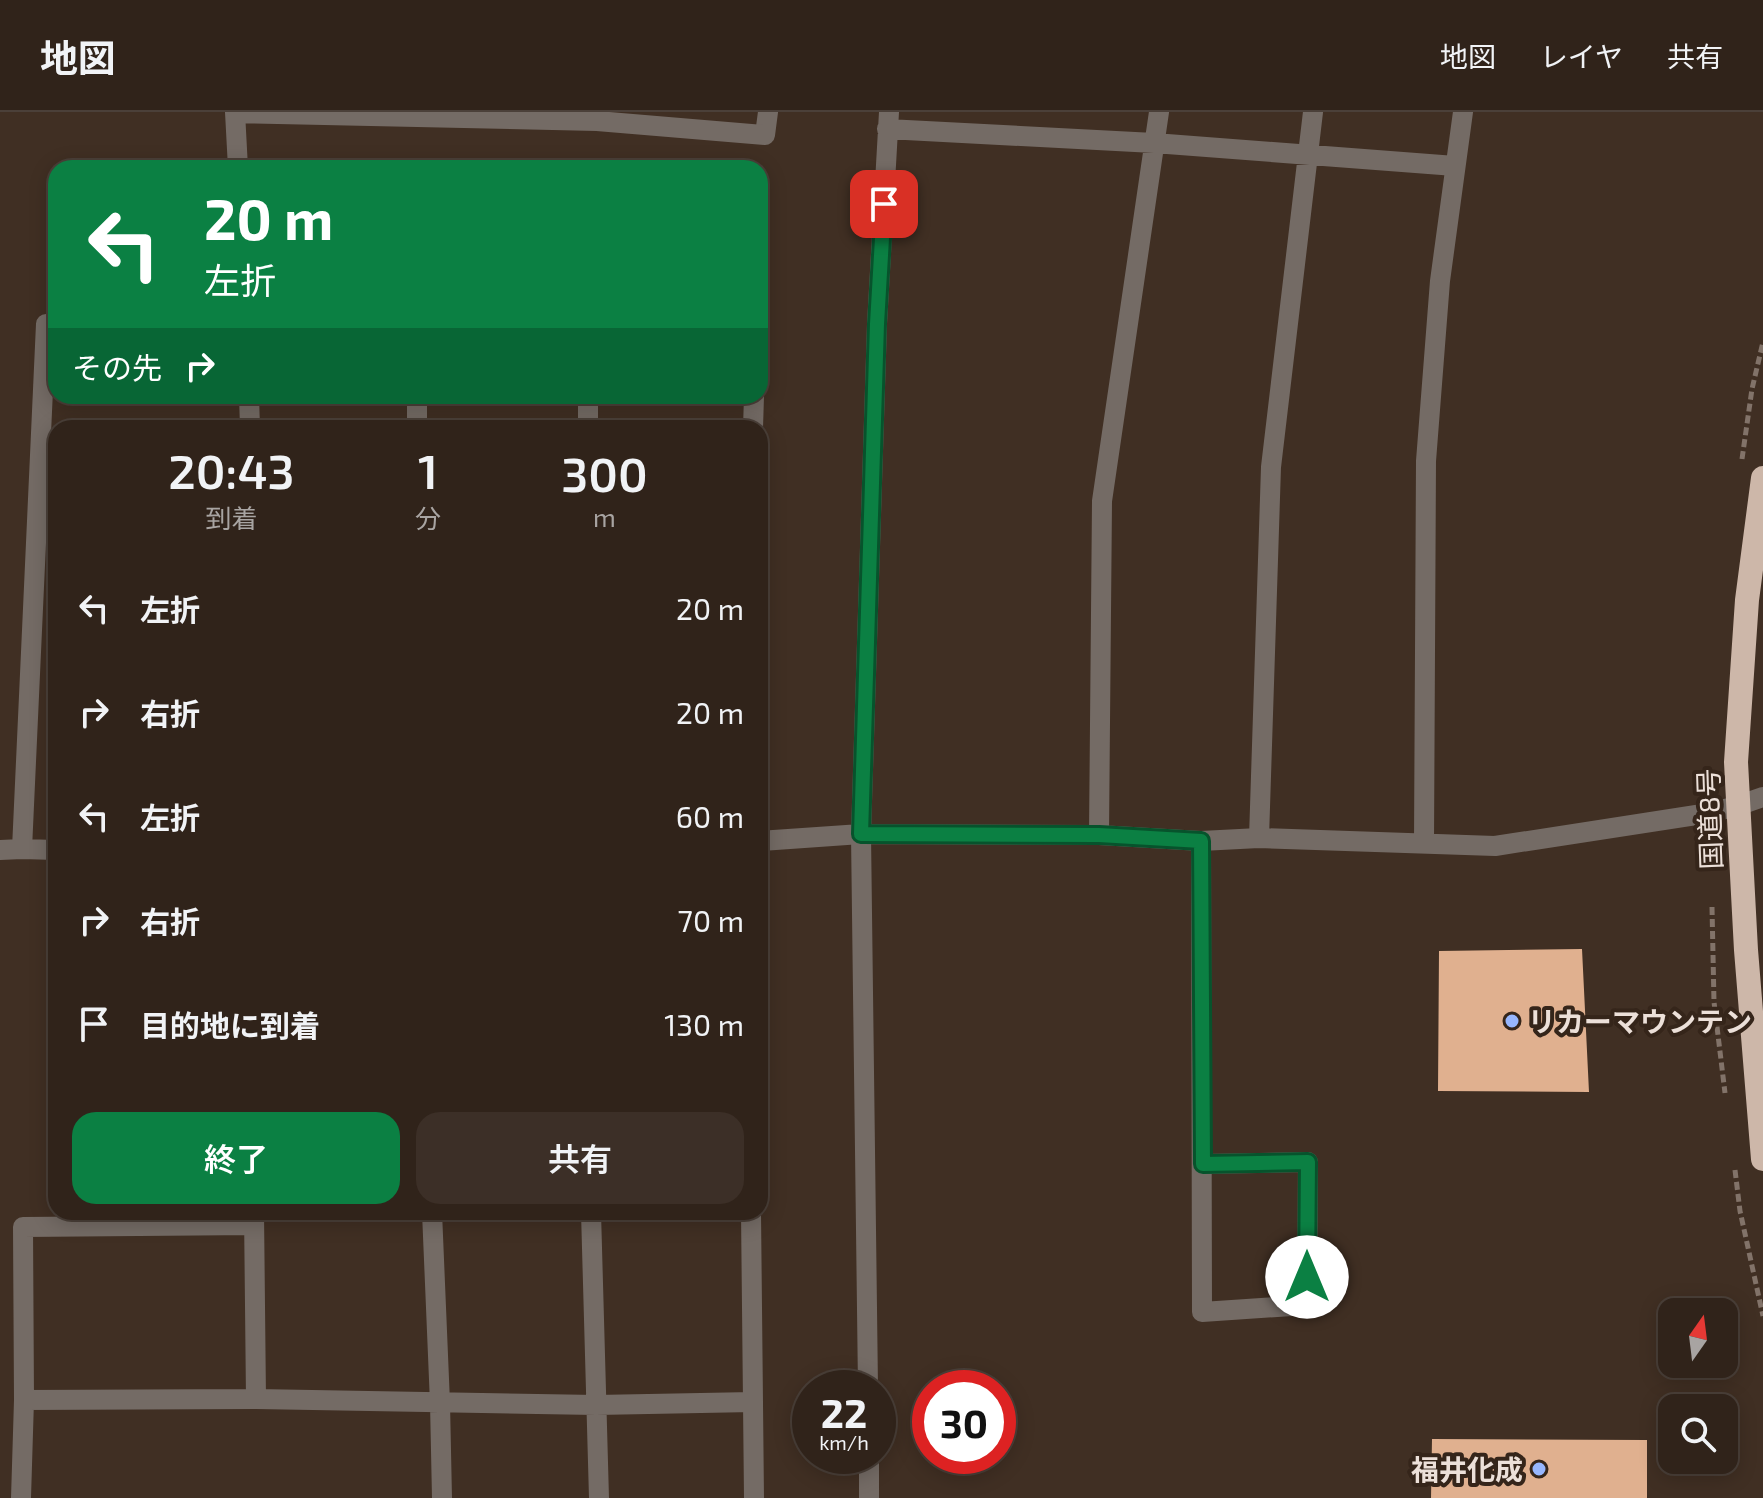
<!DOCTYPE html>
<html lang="ja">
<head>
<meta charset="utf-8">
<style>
	body { margin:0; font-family:"Exo 2","Noto Sans JP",sans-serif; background:#3c2f27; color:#f1f3f6; height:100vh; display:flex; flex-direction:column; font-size:30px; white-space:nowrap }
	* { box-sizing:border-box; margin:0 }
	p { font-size:26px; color:#a8a4a2 }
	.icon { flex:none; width:44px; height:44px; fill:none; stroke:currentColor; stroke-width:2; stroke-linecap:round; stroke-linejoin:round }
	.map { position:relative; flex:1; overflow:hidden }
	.side { position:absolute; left:48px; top:308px; width:720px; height:800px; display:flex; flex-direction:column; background:#30231a; border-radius:24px; box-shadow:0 4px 20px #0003,0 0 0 2px #4b4039 }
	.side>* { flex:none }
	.hud { position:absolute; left:48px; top:48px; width:720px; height:244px; border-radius:24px; box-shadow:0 4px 20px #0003,0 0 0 2px #4b4039; background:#0b8043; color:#fff; overflow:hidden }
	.needle { width:52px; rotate:14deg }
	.buttons { position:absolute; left:1658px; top:1186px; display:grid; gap:16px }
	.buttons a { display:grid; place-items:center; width:80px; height:80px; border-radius:16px; background:#30231a; box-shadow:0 4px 20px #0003,0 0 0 2px #4b4039; font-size:40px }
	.speed { position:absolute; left:792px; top:1258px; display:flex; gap:16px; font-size:40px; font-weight:700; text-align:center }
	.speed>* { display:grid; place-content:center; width:104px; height:104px; border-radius:50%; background:#30231a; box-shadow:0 4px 20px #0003,0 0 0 2px #4b4039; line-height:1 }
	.speed small { font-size:20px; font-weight:400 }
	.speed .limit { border:12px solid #d22; background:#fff; color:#111 }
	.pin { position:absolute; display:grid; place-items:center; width:68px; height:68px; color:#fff; margin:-34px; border-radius:16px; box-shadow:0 4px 12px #0006 }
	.me { position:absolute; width:88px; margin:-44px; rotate:0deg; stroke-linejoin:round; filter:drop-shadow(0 0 6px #0008) }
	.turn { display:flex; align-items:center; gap:28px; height:168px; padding:0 24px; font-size:36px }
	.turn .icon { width:104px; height:104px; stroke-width:2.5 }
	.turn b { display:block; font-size:56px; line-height:68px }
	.then { display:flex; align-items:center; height:76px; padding:0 24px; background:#0003; gap:16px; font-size:30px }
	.eta { display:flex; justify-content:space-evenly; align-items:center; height:136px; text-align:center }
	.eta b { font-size:48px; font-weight:600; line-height:56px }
	.button { display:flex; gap:16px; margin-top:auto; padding:16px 24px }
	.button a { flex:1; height:92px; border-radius:24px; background:#0b8043; color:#fff; font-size:32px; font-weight:600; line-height:92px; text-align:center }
	.button a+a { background:#3c2f27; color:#f1f3f6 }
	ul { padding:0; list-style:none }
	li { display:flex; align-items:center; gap:24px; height:104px; padding:0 24px }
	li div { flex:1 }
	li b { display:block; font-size:30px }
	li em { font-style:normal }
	header { display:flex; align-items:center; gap:48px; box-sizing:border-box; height:112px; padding:0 40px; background:#30231a; border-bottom:2px solid #4b4039 }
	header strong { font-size:38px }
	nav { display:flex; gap:44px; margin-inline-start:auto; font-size:28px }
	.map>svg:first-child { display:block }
</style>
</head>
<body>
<header>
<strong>地図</strong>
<nav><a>地図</a><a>レイヤ</a><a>共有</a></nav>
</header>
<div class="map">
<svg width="1763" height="1386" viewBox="0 0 1763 1386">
	<rect width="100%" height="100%" fill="#402f23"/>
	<path fill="#e0b08f" d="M1582,837L1589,980L1438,979L1439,839Z
		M1432,1327L1647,1328V1386H1431Z"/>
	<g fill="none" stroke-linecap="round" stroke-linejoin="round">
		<path stroke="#827369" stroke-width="5" stroke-dasharray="8 4" stroke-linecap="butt" d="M1742,347L1752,277L1763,230
			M1712,795L1714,890L1725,981
			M1735,1058L1740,1099L1763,1204"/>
		<path stroke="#746b65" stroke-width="20" d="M235,0L238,56
			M235,1L597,9L765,23L768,0
			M887,17L1154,31L1455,54
			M56,212H46L22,737L56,738
			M249,284L250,316
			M417,316V284
			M588,316V284
			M753,316L754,284
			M1099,723L1102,389L1159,0
			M1259,726L1271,355L1313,0
			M760,729L861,722L1099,723L1201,729L1259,726L1495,734L1709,701L1737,694L1763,685
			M1201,729L1202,1200L1307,1193L1308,1050L1203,1052
			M1424,730L1426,349L1440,169L1463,0
			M0,738L22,737
			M432,1100L440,1291L442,1386
			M591,1100L599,1386
			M751,1100L754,1386
			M868,1276L861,722L877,212L889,0
			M256,1287L596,1293L753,1290
			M24,1288L23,1115L254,1113
			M869,1344V1386
			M21,1386L24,1288L256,1287L254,1100"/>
		<path stroke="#cdb7a9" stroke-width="24" d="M1763,366L1747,488L1736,650L1746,838L1763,1047"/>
	</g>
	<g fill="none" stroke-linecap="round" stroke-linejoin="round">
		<defs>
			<path id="route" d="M884,92L877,212L861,722L1099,723L1201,729L1203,1052L1308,1050L1307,1165"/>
		</defs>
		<use href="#route" stroke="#07532c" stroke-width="20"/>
		<use href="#route" stroke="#0b8043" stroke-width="14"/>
	</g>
	<g fill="#97b6fd" stroke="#35251a" stroke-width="3">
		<circle cx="1512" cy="909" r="8"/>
		<circle cx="1539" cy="1357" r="8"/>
	</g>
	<g text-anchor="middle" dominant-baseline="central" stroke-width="8" stroke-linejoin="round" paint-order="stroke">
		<g font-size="28" fill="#ece0d9" stroke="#35251a">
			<text transform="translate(1709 707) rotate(-92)">国道8号</text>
		</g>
		<g font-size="28" font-weight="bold" fill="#ece0d9" stroke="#35251a" text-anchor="start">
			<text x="1528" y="909">リカーマウンテン</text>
			<text x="1523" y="1357" text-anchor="end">福井化成</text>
		</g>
	</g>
</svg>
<div class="buttons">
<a><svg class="needle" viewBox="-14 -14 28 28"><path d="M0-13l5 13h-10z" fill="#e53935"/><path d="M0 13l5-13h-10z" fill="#a8a4a2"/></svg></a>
<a><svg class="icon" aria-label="search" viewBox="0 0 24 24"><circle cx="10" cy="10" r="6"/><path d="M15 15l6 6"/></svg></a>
</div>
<div class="speed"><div>22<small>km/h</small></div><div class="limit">30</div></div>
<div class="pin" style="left:884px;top:92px;background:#d93025"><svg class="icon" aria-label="arrive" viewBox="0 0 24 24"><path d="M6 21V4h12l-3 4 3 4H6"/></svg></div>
<svg class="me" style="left:1307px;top:1165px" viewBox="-20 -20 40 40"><circle r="19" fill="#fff"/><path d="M0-13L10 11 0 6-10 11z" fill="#0b8043"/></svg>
<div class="hud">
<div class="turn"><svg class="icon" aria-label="left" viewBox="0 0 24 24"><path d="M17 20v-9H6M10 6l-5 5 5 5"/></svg><div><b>20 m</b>左折</div></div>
<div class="then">その先<svg class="icon" aria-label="right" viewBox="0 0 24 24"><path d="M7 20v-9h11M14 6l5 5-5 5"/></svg></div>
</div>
<section class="side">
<div class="eta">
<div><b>20:43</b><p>到着</p></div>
<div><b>1</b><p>分</p></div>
<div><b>300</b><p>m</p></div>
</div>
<ul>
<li><svg class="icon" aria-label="left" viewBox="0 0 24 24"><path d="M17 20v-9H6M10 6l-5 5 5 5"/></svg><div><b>左折</b></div><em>20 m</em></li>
<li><svg class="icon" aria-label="right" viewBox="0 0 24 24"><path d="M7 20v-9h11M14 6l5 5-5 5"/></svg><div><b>右折</b></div><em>20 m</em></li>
<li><svg class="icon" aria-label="left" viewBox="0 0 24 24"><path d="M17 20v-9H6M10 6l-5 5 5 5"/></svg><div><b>左折</b></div><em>60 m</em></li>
<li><svg class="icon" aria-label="right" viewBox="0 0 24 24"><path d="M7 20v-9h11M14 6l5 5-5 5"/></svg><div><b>右折</b></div><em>70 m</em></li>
<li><svg class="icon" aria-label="arrive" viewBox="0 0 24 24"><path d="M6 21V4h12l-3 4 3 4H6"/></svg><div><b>目的地に到着</b></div><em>130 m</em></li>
</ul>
<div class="button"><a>終了</a><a>共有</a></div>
</section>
</div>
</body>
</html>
